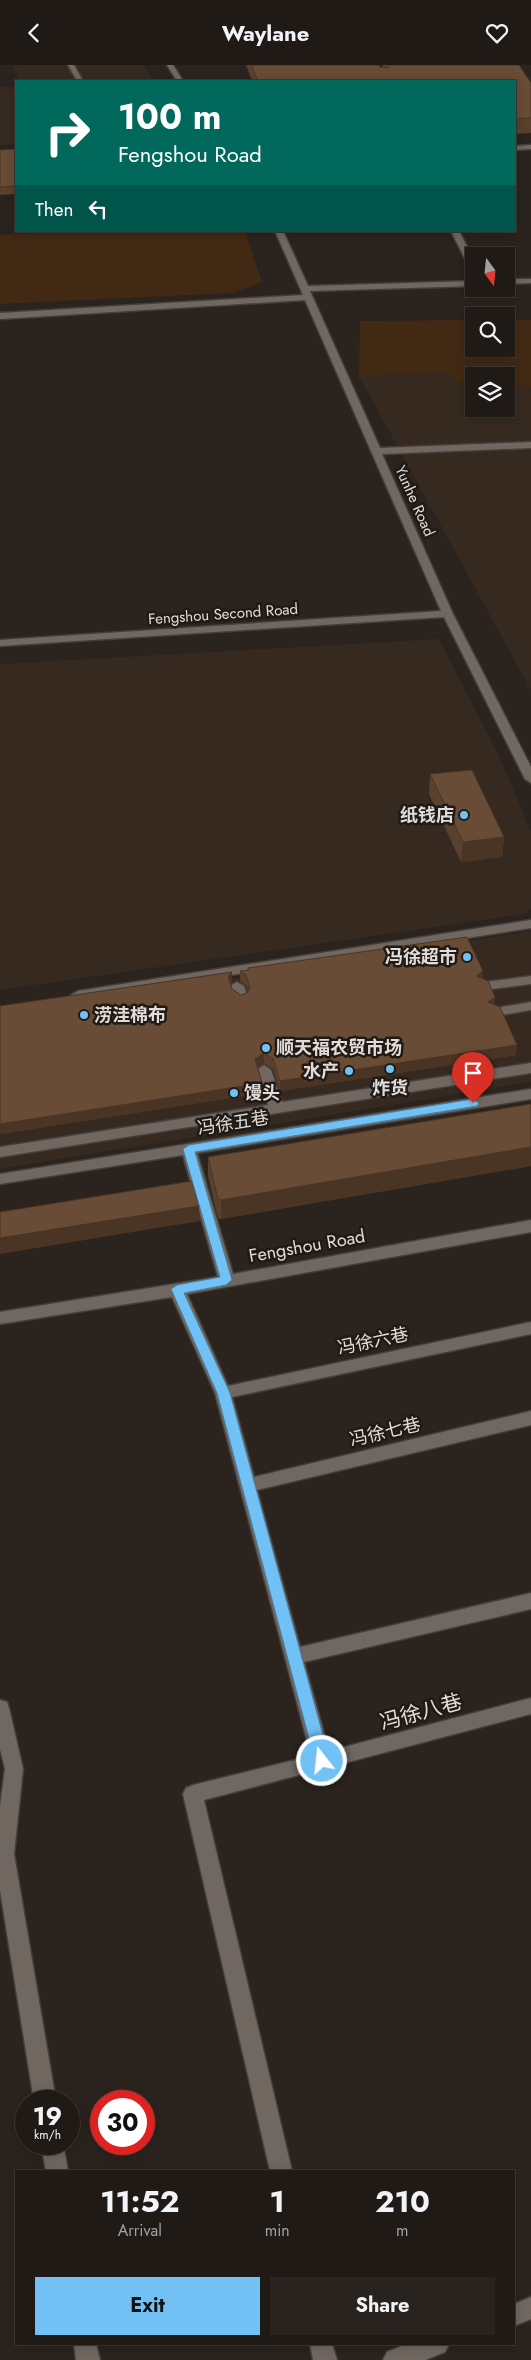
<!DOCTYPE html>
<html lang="en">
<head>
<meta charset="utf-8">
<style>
	body { margin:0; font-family:Jost,"Noto Sans SC",sans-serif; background:#28231f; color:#f1f3f6; height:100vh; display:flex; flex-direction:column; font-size:19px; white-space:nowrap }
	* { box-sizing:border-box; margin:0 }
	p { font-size:16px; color:#a2a1a1 }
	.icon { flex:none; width:28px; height:28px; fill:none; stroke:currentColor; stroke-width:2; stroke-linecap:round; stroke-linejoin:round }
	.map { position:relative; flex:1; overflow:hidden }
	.side { position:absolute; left:15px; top:2105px; width:500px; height:175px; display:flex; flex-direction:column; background:#201a16; border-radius:0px; box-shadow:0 2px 12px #0003,0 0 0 1px #3d3835 }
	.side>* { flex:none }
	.top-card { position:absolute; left:15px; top:15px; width:501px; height:152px; border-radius:0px; box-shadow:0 2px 12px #0003,0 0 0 1px #3d3835; background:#00695c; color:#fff; overflow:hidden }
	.needle { width:32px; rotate:165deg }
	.buttons { position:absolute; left:465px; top:182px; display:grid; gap:10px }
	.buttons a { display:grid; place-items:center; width:50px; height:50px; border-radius:0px; background:#201a16; box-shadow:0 2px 12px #0003,0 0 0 1px #3d3835; font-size:25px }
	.speed { position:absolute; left:15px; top:2025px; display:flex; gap:10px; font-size:25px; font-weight:700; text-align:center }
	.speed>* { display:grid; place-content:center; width:65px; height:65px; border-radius:50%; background:#201a16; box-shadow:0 2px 12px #0003,0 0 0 1px #3d3835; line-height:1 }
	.speed small { font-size:12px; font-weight:400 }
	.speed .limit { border:8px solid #d22; background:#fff; color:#111 }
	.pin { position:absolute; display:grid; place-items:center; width:42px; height:42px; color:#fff; margin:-51px -21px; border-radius:50% 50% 50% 0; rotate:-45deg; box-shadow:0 0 5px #0007 }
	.pin .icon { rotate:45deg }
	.me { position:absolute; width:55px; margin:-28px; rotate:344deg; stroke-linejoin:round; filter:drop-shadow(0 0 4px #0008) }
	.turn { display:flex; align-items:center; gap:18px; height:105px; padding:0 20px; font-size:22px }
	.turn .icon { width:65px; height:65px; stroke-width:2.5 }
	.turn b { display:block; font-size:35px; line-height:42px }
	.then { display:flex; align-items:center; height:48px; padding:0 20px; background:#0003; gap:10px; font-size:19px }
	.eta { display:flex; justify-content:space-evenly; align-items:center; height:85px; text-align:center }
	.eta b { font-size:30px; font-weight:700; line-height:35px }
	.button { display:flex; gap:10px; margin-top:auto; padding:10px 20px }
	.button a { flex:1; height:58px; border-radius:0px; background:#72c1f5; color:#111; font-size:20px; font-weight:700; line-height:58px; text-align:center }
	.button a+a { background:#28231f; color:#f1f3f6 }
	header { display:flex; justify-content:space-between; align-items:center; height:65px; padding:0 20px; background:#201a16; font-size:22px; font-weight:700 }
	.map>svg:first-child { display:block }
</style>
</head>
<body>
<header><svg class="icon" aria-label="back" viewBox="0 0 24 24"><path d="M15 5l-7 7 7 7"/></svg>Waylane<svg class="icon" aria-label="heart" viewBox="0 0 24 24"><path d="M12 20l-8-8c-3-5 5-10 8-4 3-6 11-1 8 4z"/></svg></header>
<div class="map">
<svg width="531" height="2295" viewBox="0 0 531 2295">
	<rect width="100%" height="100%" fill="#2a231e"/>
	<path fill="#362a20" d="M12,0H144L154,16H19Z
		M0,22H16V79L0,80Z
		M447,307L456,318L474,317V344H506V323L531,322V625L359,311Z
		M439,574L501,695L531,767V843L526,849L0,925V599Z
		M531,866V1017L0,1104V950Z"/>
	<path fill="#422914" d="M65,166H245L262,217L232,228L0,239V170Z
		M474,255V284H506V255H531V322L506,323V311H474V317L456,318L447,307L359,311L360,256Z"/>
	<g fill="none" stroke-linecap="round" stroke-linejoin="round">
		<defs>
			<path id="minor" d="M68,0H74L83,16H77Z
				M167,0H173L183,16H177Z
				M531,80V84L515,85V81Z
				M275,166H283L308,221L474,216V221L310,226L380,383L531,377V383L382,389L453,549L531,702V718L525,714L444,552L0,581V575L441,546L305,235L0,254V248L303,230Z
				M451,166H459L474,195V206L470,204Z
				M506,214H531V218L506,219Z
				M531,855V863L78,934L71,930L78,926Z
				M531,911V919L484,925L477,921L484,917Z
				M237,917L244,921L248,934L246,937L241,938L234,934L230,921Z
				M531,937V945L496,951L489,947L496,943Z
				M531,998V1008L0,1092V1082L268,1040L257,1005L264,1000L271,1005L282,1037Z
				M531,1024V1034L197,1088L233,1209L531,1155V1167L187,1229L228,1321L531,1257V1269L232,1332L254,1412L531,1346V1360L257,1425L300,1582L531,1528V1544L304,1597L329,1686L531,1633V1649L204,1735L292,2106H270L183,1729L186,1723L193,1720L311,1691L215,1328L172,1232L0,1259V1247L218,1212L183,1090L0,1119V1109Z
				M0,1635L7,1637L9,1643L23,1704L14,1789L56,2036H34L0,1825V1741L5,1704L0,1684Z
				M41,2079H63L68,2106H46Z
				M531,2232V2254L514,2261V2239Z
				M74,2279H96L100,2295H76Z
				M310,2279H332L337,2295H313Z
				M407,2279H449L445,2287L425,2295H383L387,2287Z"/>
		</defs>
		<use href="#minor" stroke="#443e3a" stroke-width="3"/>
		<use href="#minor" fill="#706761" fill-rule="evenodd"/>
	</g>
	<path fill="#5a412e" d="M246,0H379L380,2H383L382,0H519L531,18V68L515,69V16H252Z
		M16,84V129L0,130V85Z
		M430,709L504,772L502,792L461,797L429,729Z
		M248,903L483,906L482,914L495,932L494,940L516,990L280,1026L273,1004L264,998L258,1003L262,1018V1028L0,1069V941L232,907V917L230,919L232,924L241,930L248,927L246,920L240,916V906L248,905Z
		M531,1039V1101L221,1154L218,1153L208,1111V1092Z"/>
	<path fill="#4a3525" d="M504,772L502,792L461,797L463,777Z
		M483,906L482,916L476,911Z
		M232,907V917L228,922V911Z
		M495,932L494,942L488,937Z
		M517,980L516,990L280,1026V1016Z
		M264,988V998L255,1004V994Z
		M262,1018V1028L0,1069V1059Z
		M531,1082V1101L221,1154V1135Z
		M199,1141L200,1156L0,1189V1173Z"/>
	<path fill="#694c35" stroke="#4a3525" d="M251,0H379L380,2L388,3L389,0H519L531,18V53L515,54V16H258Z
		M16,84V121L0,122V85Z
		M472,705L504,772L463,777L430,709Z
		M467,872L483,906L476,911L488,916L495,932L488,937L500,942L517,980L280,1016L273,994L264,988L255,994L262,1018L0,1059V941L232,907L228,911L232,924L241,930L247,928L250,923L246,910L240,906L248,905V903Z
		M531,1039V1082L221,1135L218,1134L208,1092Z
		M192,1116L199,1141L0,1173V1147Z"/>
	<path fill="#72c1f5" stroke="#4a7d9f" d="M473,1034L479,1038L477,1041L195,1087L232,1215L226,1220L184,1228L230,1328L330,1696L327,1701L322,1703L317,1701L315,1696L217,1328L171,1224L177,1220L220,1212L183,1084L189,1080Z"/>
	<g fill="#72c1f5" stroke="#201a15" stroke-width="2">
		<circle cx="464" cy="750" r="5"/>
		<circle cx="467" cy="892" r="5"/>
		<circle cx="84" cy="950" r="5"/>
		<circle cx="266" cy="983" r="5"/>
		<circle cx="390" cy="1004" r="5"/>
		<circle cx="349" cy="1006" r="5"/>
		<circle cx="234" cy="1028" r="5"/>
	</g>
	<g text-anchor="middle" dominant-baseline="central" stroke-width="5" stroke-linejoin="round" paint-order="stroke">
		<g font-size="15" fill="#e1dcd9" stroke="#201a15">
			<text transform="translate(415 436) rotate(66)">Yunhe Road</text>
			<text transform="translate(223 549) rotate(-4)">Fengshou Second Road</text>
		</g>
		<g font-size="18" font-weight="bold" fill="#e1dcd9" stroke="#201a15" text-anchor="end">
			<text x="454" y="750">纸钱店</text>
			<text x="457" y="892">冯徐超市</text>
			<text x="94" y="950" text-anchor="start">涝洼棉布</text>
			<text x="276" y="983" text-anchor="start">顺天福农贸市场</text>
			<text x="339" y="1006">水产</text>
			<text x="390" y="1023" text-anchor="middle">炸货</text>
			<text x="244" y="1028" text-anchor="start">馒头</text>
		</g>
		<g font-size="18" fill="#e1dcd9" stroke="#201a15">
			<text transform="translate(233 1058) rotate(-9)">冯徐五巷</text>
			<text transform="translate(307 1181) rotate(-10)">Fengshou Road</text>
			<text transform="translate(373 1276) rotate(-12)">冯徐六巷</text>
			<text transform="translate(385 1367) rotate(-13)">冯徐七巷</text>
		</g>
		<g font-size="21" fill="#e1dcd9" stroke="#201a15">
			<text transform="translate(421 1647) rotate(-15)">冯徐八巷</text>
		</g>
	</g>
</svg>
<div class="buttons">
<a><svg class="needle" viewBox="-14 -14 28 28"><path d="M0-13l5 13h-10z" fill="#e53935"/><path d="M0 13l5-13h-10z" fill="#a2a1a1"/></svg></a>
<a><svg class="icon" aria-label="search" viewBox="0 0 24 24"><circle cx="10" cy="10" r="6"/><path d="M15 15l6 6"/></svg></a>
<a><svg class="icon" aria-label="layers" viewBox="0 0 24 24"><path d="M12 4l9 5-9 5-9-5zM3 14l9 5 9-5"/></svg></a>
</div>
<div class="speed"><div>19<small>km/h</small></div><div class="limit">30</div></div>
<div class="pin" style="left:473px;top:1038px;background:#d93025"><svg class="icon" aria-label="arrive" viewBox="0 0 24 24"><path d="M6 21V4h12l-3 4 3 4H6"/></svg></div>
<svg class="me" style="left:322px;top:1696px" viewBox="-20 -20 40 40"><circle r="17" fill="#72c1f5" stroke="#fff" stroke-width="3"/><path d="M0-11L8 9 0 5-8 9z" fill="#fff"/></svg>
<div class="top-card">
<div class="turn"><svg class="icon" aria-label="right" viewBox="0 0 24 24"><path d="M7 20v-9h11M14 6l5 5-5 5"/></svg><div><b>100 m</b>Fengshou Road</div></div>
<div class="then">Then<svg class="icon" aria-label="left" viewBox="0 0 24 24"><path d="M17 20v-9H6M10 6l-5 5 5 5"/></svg></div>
</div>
<section class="side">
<div class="eta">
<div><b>11:52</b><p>Arrival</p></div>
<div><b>1</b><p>min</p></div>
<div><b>210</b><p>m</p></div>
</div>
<div class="button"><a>Exit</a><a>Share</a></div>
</section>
</div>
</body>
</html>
